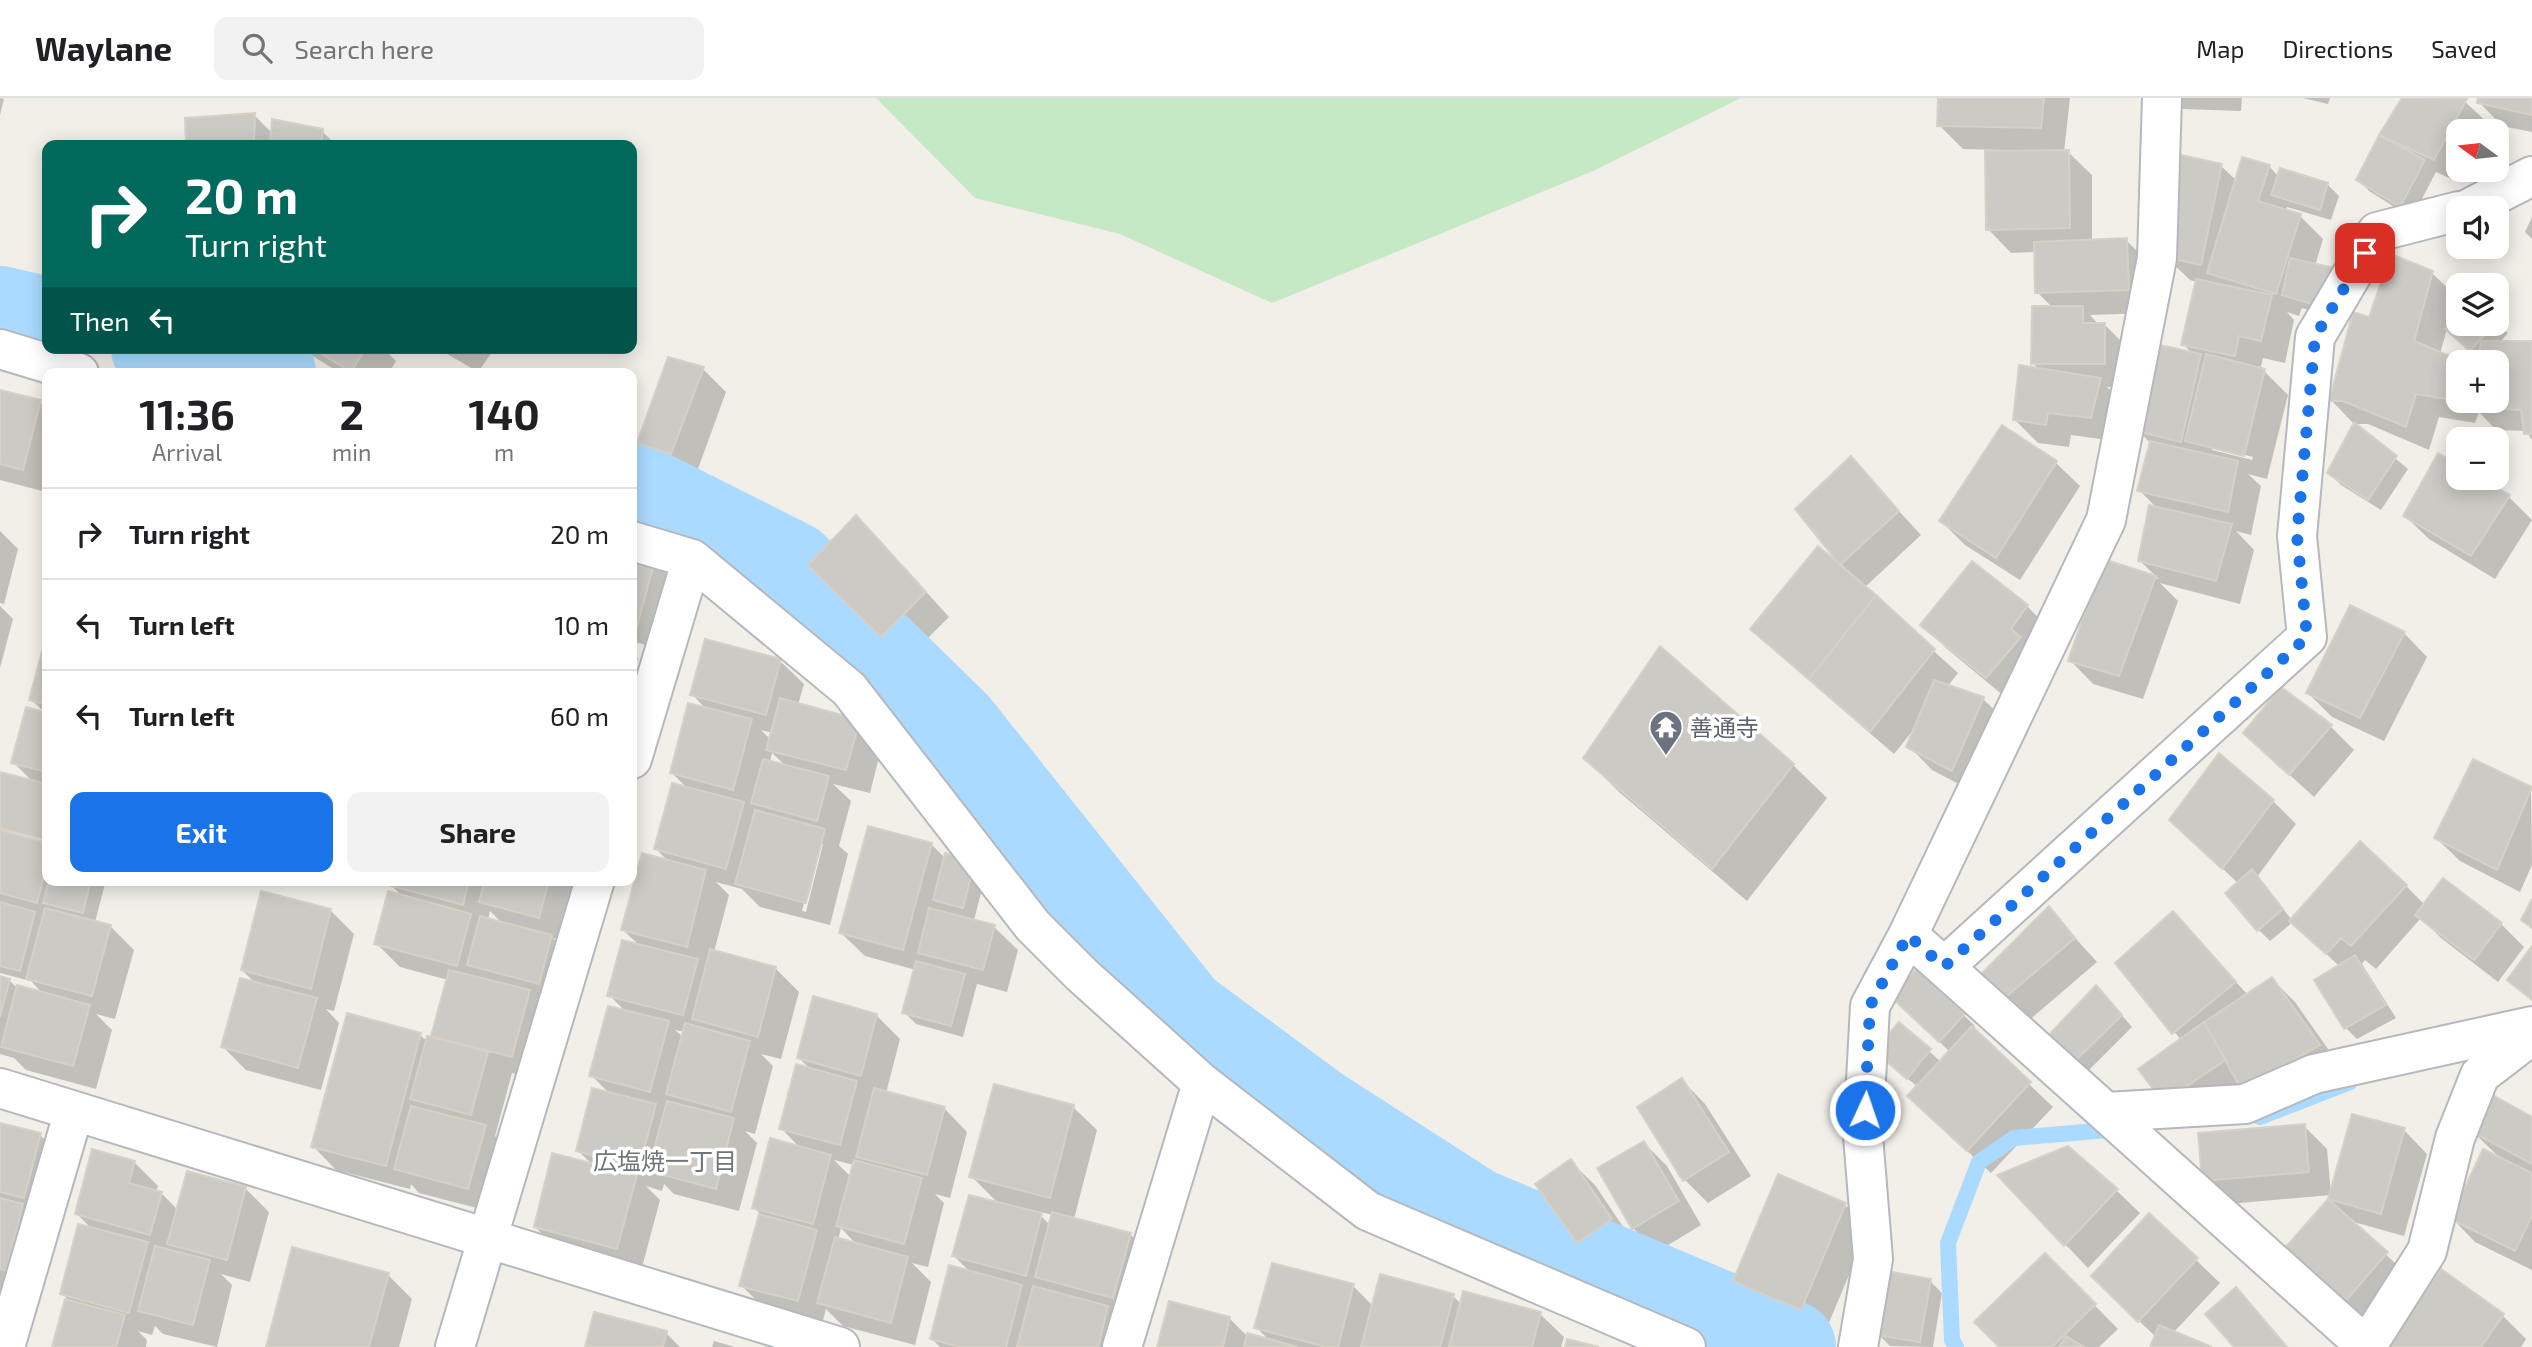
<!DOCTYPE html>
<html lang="en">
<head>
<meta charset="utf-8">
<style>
	body { margin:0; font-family:"Exo 2","Noto Sans JP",sans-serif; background:#f2f2f2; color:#202124; height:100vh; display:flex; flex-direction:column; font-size:26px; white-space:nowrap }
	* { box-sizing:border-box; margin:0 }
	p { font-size:23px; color:#757577 }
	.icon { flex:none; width:38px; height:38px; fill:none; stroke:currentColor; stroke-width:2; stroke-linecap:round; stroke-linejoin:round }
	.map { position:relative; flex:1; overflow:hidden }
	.side { position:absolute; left:42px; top:270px; width:595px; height:518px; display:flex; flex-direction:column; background:#fff; border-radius:14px; box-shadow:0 4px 18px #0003 }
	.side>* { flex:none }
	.top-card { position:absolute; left:42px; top:42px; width:595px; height:214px; border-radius:14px; box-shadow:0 4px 18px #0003; background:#00695c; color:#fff; overflow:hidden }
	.needle { width:46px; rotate:285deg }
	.fabs { position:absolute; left:2446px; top:21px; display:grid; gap:14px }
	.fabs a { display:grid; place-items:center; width:63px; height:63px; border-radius:14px; background:#fff; box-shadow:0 4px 18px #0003; font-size:35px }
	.pin { position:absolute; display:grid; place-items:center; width:60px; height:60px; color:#fff; margin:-30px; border-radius:14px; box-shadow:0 4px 10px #0006 }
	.me { position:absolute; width:77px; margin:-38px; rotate:3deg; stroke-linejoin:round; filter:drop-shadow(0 0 5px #0008) }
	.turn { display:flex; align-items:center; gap:24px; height:147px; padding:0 28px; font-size:32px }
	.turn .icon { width:91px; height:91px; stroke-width:2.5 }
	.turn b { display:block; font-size:49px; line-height:60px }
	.then { display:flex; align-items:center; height:66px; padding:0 28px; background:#0003; gap:14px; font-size:26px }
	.eta { display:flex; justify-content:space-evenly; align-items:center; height:119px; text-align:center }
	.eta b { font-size:42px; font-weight:700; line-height:49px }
	.action { display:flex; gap:14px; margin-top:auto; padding:14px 28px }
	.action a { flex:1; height:80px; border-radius:14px; background:#1a73e8; color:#fff; font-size:28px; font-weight:700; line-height:80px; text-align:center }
	.action a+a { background:#f2f2f2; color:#202124 }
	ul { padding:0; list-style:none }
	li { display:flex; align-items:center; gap:21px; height:91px; padding:0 28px; border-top:2px solid #e0e0e0 }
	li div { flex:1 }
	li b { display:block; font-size:26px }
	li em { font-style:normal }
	header { display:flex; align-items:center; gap:42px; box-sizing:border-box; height:98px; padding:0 35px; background:#fff; border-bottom:2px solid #e0e0e0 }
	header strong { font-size:33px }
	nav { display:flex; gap:38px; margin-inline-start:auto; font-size:24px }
	.search { width:490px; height:63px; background:#f2f2f2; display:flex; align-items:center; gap:18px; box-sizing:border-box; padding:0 24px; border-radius:14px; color:#757577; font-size:26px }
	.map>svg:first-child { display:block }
</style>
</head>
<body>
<header>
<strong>Waylane</strong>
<div class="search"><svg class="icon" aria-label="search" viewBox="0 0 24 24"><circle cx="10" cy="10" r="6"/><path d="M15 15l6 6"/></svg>Search here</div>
<nav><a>Map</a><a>Directions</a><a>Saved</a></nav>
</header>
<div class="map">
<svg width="2532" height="1249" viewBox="0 0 2532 1249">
	<rect width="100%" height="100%" fill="#f1efe8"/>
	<path fill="#c5e8c5" d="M876,0H1741L1593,73L1272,205L1120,136L975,100Z"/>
	<path fill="#0003" fill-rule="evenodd" d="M0,0L4,1L0,17Z
		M1940,0H2070L2064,54H2068L2092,77V143L2126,142L2150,166L2151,215L2090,217L2099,227H2105L2128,250V289H2107L2124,306L2115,343L2071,337L2069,349L2038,345L2015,322L2039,272L2033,265L2053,210L2037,194L2036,154L2011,155L1988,131L2003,52L1963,51L1939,27Z
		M2172,0H2242L2241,13L2183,11Z
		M2303,0H2330L2328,6Z
		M2404,0H2461L2489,26L2486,33H2459V72H2465L2458,84L2436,74L2412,120L2369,93L2358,81Z
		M2480,0H2532V34L2502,28L2479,4Z
		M254,17L273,36L322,33L334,45V47H188L187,22Z
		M2221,68L2237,83L2269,68L2279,79L2327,86L2339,98L2331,122L2287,109L2286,113L2300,118L2323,141L2315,168L2334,220L2302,210L2299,218L2287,214L2294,222L2285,265L2263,260L2260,272L2264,273L2288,297L2267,381L2248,376L2261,388L2251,437L2236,433L2254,452L2240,506L2160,485L2178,503L2143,601L2093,586L2070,562L2104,463L2159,481L2140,463L2158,411L2139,392L2151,346L2138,332L2193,256L2183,246L2197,184L2190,182L2166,159ZM2212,348L2253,359L2252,362L2212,352Z
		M2532,119V141L2525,134Z
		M2432,175L2456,198L2440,256L2460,264L2459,303H2497V264H2479L2480,260L2459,242V226L2497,225L2508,235L2499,245H2532V342L2526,333L2496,332L2479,314L2475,325L2439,319L2429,352L2368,326H2354L2331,302L2370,222Z
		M217,250H235V254Z
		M300,250H383L396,263L389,275H340Z
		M437,250H495L478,274Z
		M703,271L726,294L695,379L662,368L639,345Z
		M0,294L40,304L47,311L46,394L0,382Z
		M2355,327L2408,371L2381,412L2341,387L2329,375Z
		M2002,330L2056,365L2080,388L2020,482L1965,447L1941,423Z
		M1851,361L1921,437L1864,490L1958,575L1948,588L1983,601L2007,624L1976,695L1932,672L1909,648L1915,630L1894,656L1776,554L1753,531L1845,470L1798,411Z
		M2459,380H2477L2509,399L2532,422L2495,481L2429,441L2405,418Z
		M0,433L18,451L4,506L0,505Z
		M880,443L949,519L906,562L810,467Z
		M632,458L654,464L677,487L660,551L632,543Z
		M0,508L13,521L0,570Z
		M2027,508L2050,532L2010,603L1946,550L1923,527Z
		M47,528V544L44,541Z
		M2404,535L2427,559L2384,643L2332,619L2308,595Z
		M45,552L47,553V740L7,729V733L47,744V782H106L95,824L110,828L134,852L115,921L96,916L112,932L96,991L26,972L14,960L0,956V880L9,882L17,890L43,896L31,883L0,875V676L33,684L13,664L46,616L31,601Z
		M632,554L638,560L632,586Z
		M780,563L804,586L798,607L859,623L882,647L870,695L833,686L851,703L839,748L848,756L830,827L760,809L742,791L716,784L729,797L714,854L776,871L799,894L781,961L761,956L773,968L755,1036L745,1033L757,1045L739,1113L674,1096L664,1086L662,1093L646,1088L660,1102L641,1173L559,1152L535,1129L593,1067L578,1053L610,996L591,977L626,914L609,897L640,848L623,832L669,764L656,751L688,691L672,675L706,611L692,596ZM761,632L773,635L771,642ZM772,655L786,668L770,664ZM819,746H823L806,814L802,813ZM675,932L685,934L683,939Z
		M2330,628L2354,652L2314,699L2269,658Z
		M1585,660L1793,667L1827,700L1747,803L1619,694Z
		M2531,690L2532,767L2520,794L2460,763L2436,740Z
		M2273,703L2296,726L2257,779L2292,822L2406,788L2425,807L2501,826L2524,849L2498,884L2441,840L2421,820L2376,871L2365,862L2362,866L2396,920L2357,941L2346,930L2340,869L2293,824L2270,843L2258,831L2238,785L2195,745Z
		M931,746L946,761L986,776L974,822L994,829L1018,852L1007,894L977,886L963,939L916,926L904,914L916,872L865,858L841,835Z
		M143,782H164L163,787Z
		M391,782H579L562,843L553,840L575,863L563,909L536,901L552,918L535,981L512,975L495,1038L508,1052L492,1114L419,1095L411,1086L410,1091L336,1072L313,1048L420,937L427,943L432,941L448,882L400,869L376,845L403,799L390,786ZM490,813L503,826L488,822Z
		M2049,811L2097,864L2026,925L2002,902Z
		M331,813L354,836L334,913L326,911L339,925L321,992L246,972L223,949L256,886L242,872Z
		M2173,816L2248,897L2272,881L2295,904L2342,971L2164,1003L2181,942L2118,865Z
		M1917,872L1975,928L1972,932L2053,1009L1991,1075L1933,1021L1918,989L1888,965L1899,926L1941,964L1950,954L1893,899Z
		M2107,900L2132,929L2085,976L2049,940Z
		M876,917L900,941L886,995L944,1010L967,1034L950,1100L935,1096L944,1105L928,1169L912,1165L931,1184L915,1247L843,1228L826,1211L822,1226L765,1211L741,1187L761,1116L754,1110L801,1051L781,1030L811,972L799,960ZM834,1062L854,1067L851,1079ZM841,1130L857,1147L838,1142Z
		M1682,982L1705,1006L1751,1078L1708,1105L1685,1082L1639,1010Z
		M1073,1009L1097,1032L1074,1121L1130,1136L1153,1160L1127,1249H940L932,1241L971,1175L954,1158L999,1106L971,1078ZM1036,1113L1053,1117L1050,1127Z
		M2532,1021V1172L2475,1144L2452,1120L2501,1061L2471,1032Z
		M0,1026L40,1037L63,1060L0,1249Z
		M2304,1028L2327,1051L2331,1096L2404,1032L2427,1056L2404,1138L2350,1123L2410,1179L2361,1236L2278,1160L2330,1102L2331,1097L2228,1106L2204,1082Z
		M1644,1045L1667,1068L1701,1127L1657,1154L1633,1130Z
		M134,1064L158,1088L156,1094L161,1095L178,1112L245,1090L269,1114L250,1184L221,1176L232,1187L217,1249L163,1236L155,1228L152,1237L138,1233L147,1242L146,1249H53L71,1205L62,1195L92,1131L77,1116Z
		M1571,1064L1595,1087L1634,1145L1602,1168L1578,1144L1538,1086Z
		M2116,1092L2140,1115L2088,1170L2065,1146Z
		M1845,1107L1869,1130L1825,1234L1758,1206L1735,1182Z
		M2045,1157L2118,1231L2099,1249H2001Z
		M2196,1162L2220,1185L2173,1235L2207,1249H2151L2156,1239L2116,1201Z
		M2442,1174L2503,1218L2526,1241L2521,1249H2389Z
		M388,1177L412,1201L399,1249H268Z
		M1930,1183L1942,1195L1933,1249L1890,1248L1878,1236Z
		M1353,1188L1373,1208L1453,1198L1462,1207L1540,1216L1564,1239L1561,1249H1159L1229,1220L1248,1239L1270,1243L1256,1229Z
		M2236,1192L2259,1215L2288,1249H2236Z
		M666,1235L680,1249H587Z
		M714,1243L735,1249H712Z"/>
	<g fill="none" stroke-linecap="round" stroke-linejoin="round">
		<path stroke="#aadaff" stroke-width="16" d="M2260,1019L2350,984
			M1956,1249L1952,1242L1948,1145L1979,1064L2014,1040L2120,1031"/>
		<path stroke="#aadaff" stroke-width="94" d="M0,215L47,226
			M158,250L269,275
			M632,390L791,470L954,630L1182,916L1316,1015L1473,1116L1789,1249"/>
	</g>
	<path fill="#cccac5" stroke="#d6d1c6" stroke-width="2" d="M1938,0H2044L2041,30L1937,28Z
		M2402,0L2467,1L2434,62L2379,37Z
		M2478,0H2532V17L2477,5Z
		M255,15L254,47H186L185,20Z
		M272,21L323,31L321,47H270Z
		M2379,37L2425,62L2400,109L2356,82Z
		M2069,52L2070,130L1986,132L1985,53Z
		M2181,57L2222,66L2201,167L2164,159Z
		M2242,59L2270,67L2258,103L2301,116L2276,196L2207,175Z
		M2280,70L2328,85L2320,112L2271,97Z
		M2127,140L2129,192L2035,195L2034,144Z
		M2391,156L2433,173L2414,243L2464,264H2459V283L2452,302L2416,296L2406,329L2343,303H2329L2353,214L2369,219Z
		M2290,160L2334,170L2322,209L2282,197Z
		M2196,181L2272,197L2261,243L2239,238L2235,258L2181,247Z
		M2032,208H2083V225H2105V266H2031Z
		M2459,216V226H2494L2470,253L2445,231Z
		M2481,243H2532V336H2524L2521,312L2471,309L2472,303H2497V264H2478Z
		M2155,246L2201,256L2181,344L2136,333Z
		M312,250H366L351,274Z
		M2206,256L2265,271L2244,358L2185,343Z
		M668,259L704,269L671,356L637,345Z
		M2019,267L2101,280L2091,320L2048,315L2046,327L2013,322Z
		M0,292L41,302L23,372L0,366Z
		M2354,324L2397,358L2368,402L2327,375Z
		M2002,327L2057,363L1996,460L1939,423Z
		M2150,343L2238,363L2228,414L2137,393Z
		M2438,355L2459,367V380H2480L2510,397L2471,458L2403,418Z
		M1851,358L1899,413L1840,467L1795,411Z
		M2149,407L2232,426L2216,483L2138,463Z
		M856,417L926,494L881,539L808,467Z
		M1818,448L1876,497L1809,581L1750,531Z
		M632,456L655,462L637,528L632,527Z
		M2103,461L2156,478L2119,578L2068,563Z
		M1972,463L2028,507L2011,531L2021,539L1986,580L1920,527Z
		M1876,497L1935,551L1870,634L1809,581Z
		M2350,507L2405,534L2360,620L2306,595Z
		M705,541L781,561L766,617L690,597Z
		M1660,548L1794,666L1712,771L1583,660Z
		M43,550L47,551V607L29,602Z
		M1934,582L1984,599L1952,673L1906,649Z
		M2281,589L2332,627L2289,677L2243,635Z
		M780,600L860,622L846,672L766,652Z
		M688,605L752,621L733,692L670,675Z
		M26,609L47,615V674L11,665Z
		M2219,655L2274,702L2222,771L2169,722Z
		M763,661L829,678L817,723L751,705Z
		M2473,661L2532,689L2497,772L2434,740Z
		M0,674L47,686V742L0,730Z
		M672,685L744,704L726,771L654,751Z
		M755,712L825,731L806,805L735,786Z
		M868,728L932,745L903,852L839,835Z
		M0,732L47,745V766L37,805L0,795Z
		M2360,743L2407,787L2351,848L2341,840L2326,856L2289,823Z
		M642,755L706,772L687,849L621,832Z
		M945,755L975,763L963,810L933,802Z
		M2252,771L2283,811L2257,833L2225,795Z
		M2443,780L2502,825L2474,862L2415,817Z
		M49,782H91L83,815L43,805Z
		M389,782H469L463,807L388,787Z
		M485,782H549L539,820L479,804Z
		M261,793L331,811L311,891L241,872Z
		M388,793L471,816L457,868L374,846Z
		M2532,801V830L2521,822Z
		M0,804L35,814L20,873L0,868Z
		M2049,808L2075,840L2001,903L1981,876Z
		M45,810L111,827L92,898L26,881Z
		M929,810L995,827L983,872L918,855Z
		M2173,813L2236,884L2172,936L2115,865Z
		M480,818L552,837L539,886L467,867Z
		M622,842L698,861L683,917L607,898Z
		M2532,848V902L2507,882Z
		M710,851L776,869L758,939L692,921Z
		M2355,857L2386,907L2344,931L2314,882Z
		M916,863L965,876L951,928L902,915Z
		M1917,870L1965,916L1939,944L1891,899Z
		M449,872L530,892L512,959L431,938Z
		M0,878L10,881L0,919Z
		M2272,879L2320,947L2241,991L2204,924Z
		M240,880L317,900L298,970L221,949Z
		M17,887L90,907L73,968L1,949Z
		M2096,887L2122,917L2072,966L2046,940Z
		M813,898L877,916L861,978L797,960Z
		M608,908L669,923L650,994L589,978Z
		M347,915L421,935L386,1068L311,1049Z
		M1899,924L1931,951L1907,981L1874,953Z
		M2204,924L2226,962L2163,1004L2138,971Z
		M685,925L750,943L731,1014L666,996Z
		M1972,928L2031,984L1967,1053L1907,998Z
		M427,938L488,954L471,1017L410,1001Z
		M796,966L857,983L840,1047L779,1031Z
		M1682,980L1729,1054L1683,1083L1637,1009Z
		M994,986L1074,1007L1050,1100L969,1079Z
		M592,990L656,1006L639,1070L576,1053Z
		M874,990L945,1009L927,1077L856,1059Z
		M2489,995L2532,1019V1066L2469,1032Z
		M667,1003L734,1020L716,1091L648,1073Z
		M411,1008L486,1027L468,1091L394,1071Z
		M2352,1016L2405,1030L2381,1116L2328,1101Z
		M0,1025L41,1035L24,1100L0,1094Z
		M2305,1026L2309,1074L2202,1083L2198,1035Z
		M770,1040L831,1057L813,1126L752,1110Z
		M1644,1043L1679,1103L1632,1131L1597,1070Z
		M2068,1048L2118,1091L2064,1148L1997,1077Z
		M92,1051L135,1063L129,1085L162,1094L150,1137L75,1116Z
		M2483,1051L2532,1075V1118L2515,1153L2450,1121Z
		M552,1055L637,1077L617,1151L534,1129Z
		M1571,1061L1612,1121L1577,1145L1535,1086Z
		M854,1062L922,1080L904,1146L836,1128Z
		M187,1073L246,1089L227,1162L167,1146Z
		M1778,1076L1846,1105L1801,1212L1733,1183Z
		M969,1097L1042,1115L1026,1178L952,1158Z
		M0,1100L23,1106L6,1173L0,1171Z
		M2328,1101L2388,1154L2337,1213L2276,1160Z
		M1052,1114L1131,1135L1113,1200L1035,1179Z
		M2149,1115L2198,1160L2138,1224L2091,1178Z
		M759,1116L817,1132L798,1203L739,1188Z
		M78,1126L148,1144L129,1215L60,1196Z
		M835,1139L908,1159L891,1225L817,1205Z
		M155,1148L210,1162L193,1227L138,1213Z
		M292,1149L389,1175L369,1249H266Z
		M2045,1155L2096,1206L2052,1249H1999L1974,1224Z
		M1272,1165L1354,1186L1338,1249H1326L1254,1230Z
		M949,1167L1022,1187L1006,1249H960L930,1241Z
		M2441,1171L2504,1216L2481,1249H2387Z
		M1887,1173L1931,1181L1920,1244L1876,1237Z
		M1380,1176L1454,1196L1440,1249H1361Z
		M1033,1188L1108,1208L1098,1249H1017Z
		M2236,1189L2287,1249H2234L2205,1216Z
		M1463,1193L1541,1214L1532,1249H1449Z
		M65,1201L125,1217L116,1249H52Z
		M1169,1203L1230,1219L1223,1249H1157Z
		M594,1214L667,1233L663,1249H585Z
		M2159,1227L2212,1249H2150Z
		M1247,1235L1298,1249H1244Z
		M2066,1238L2084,1249H2059Z
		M1567,1241L1599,1249H1565Z"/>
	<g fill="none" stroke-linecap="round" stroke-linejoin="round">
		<defs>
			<path id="minor" d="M2470,110L2532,78
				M0,251L79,275
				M632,443L692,461L849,591L1033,828L1081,876L1202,985L1368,1113L1686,1249
				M632,661L692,461
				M1908,837L1944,869L2307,539L2297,438L2315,239L2377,134L2459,113
				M1944,869L2366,1248
				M0,990L840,1249
				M2106,1014L2245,1006L2314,976L2532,928
				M5,1249L74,1013
				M455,1249L595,782
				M1122,1249L1202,985
				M1858,1249L1873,1161L1863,1038L1870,908L1908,837L2106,422L2157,160L2162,0
				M2366,1249L2427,1153L2455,1040L2480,977L2532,937"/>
		</defs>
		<use href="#minor" stroke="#b5b8bc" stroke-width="42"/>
		<use href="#minor" stroke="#fff" stroke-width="38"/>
	</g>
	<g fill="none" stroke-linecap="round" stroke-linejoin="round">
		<path stroke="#1a73e8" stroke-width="12" stroke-dasharray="0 21.6" d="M1865,1012L1870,908L1908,837L1944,869L2307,539L2297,438L2315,239L2365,155"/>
	</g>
	<defs>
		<symbol id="temple-pin" viewBox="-11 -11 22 30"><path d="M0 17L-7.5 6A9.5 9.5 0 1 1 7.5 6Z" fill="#6b7280" stroke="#fff"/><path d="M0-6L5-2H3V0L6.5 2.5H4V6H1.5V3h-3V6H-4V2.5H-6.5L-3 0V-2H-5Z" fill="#fff"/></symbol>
	</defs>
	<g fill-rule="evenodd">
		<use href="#temple-pin" x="1647" y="610" width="38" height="52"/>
	</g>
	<g text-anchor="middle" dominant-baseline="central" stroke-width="7" stroke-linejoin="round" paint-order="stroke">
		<g font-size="23" fill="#5b616d" stroke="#fff" text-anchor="start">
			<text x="1690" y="629">善通寺</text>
		</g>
		<g font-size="24" fill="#70757a" stroke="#fff">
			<text x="665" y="1062">広塩焼一丁目</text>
		</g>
	</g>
</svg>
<div class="fabs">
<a><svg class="needle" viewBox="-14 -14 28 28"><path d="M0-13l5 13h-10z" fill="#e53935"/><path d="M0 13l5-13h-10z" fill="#757577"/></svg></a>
<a><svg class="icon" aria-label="sound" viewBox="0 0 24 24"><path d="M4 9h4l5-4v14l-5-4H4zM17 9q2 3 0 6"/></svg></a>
<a><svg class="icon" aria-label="layers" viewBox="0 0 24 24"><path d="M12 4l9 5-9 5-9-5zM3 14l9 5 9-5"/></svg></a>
<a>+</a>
<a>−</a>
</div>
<div class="pin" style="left:2365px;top:155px;background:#d93025"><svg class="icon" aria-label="arrive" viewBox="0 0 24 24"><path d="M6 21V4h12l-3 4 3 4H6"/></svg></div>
<svg class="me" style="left:1865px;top:1012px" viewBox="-20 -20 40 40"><circle r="17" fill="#1a73e8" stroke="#fff" stroke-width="3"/><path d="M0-11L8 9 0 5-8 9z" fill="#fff"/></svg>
<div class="top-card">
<div class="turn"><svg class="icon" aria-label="right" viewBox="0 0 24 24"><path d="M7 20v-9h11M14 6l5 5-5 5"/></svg><div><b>20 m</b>Turn right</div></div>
<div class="then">Then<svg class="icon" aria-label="left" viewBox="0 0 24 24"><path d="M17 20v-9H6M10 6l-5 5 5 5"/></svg></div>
</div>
<section class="side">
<div class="eta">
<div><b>11:36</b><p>Arrival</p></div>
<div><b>2</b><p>min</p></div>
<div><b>140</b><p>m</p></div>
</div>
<ul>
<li><svg class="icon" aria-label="right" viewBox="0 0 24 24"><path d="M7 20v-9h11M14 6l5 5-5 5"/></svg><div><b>Turn right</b></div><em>20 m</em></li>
<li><svg class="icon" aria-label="left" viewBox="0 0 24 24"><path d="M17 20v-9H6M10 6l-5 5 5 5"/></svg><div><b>Turn left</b></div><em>10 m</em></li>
<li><svg class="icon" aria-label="left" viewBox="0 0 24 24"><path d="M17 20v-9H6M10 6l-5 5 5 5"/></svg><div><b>Turn left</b></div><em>60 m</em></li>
</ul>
<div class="action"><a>Exit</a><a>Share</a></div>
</section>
</div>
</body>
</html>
